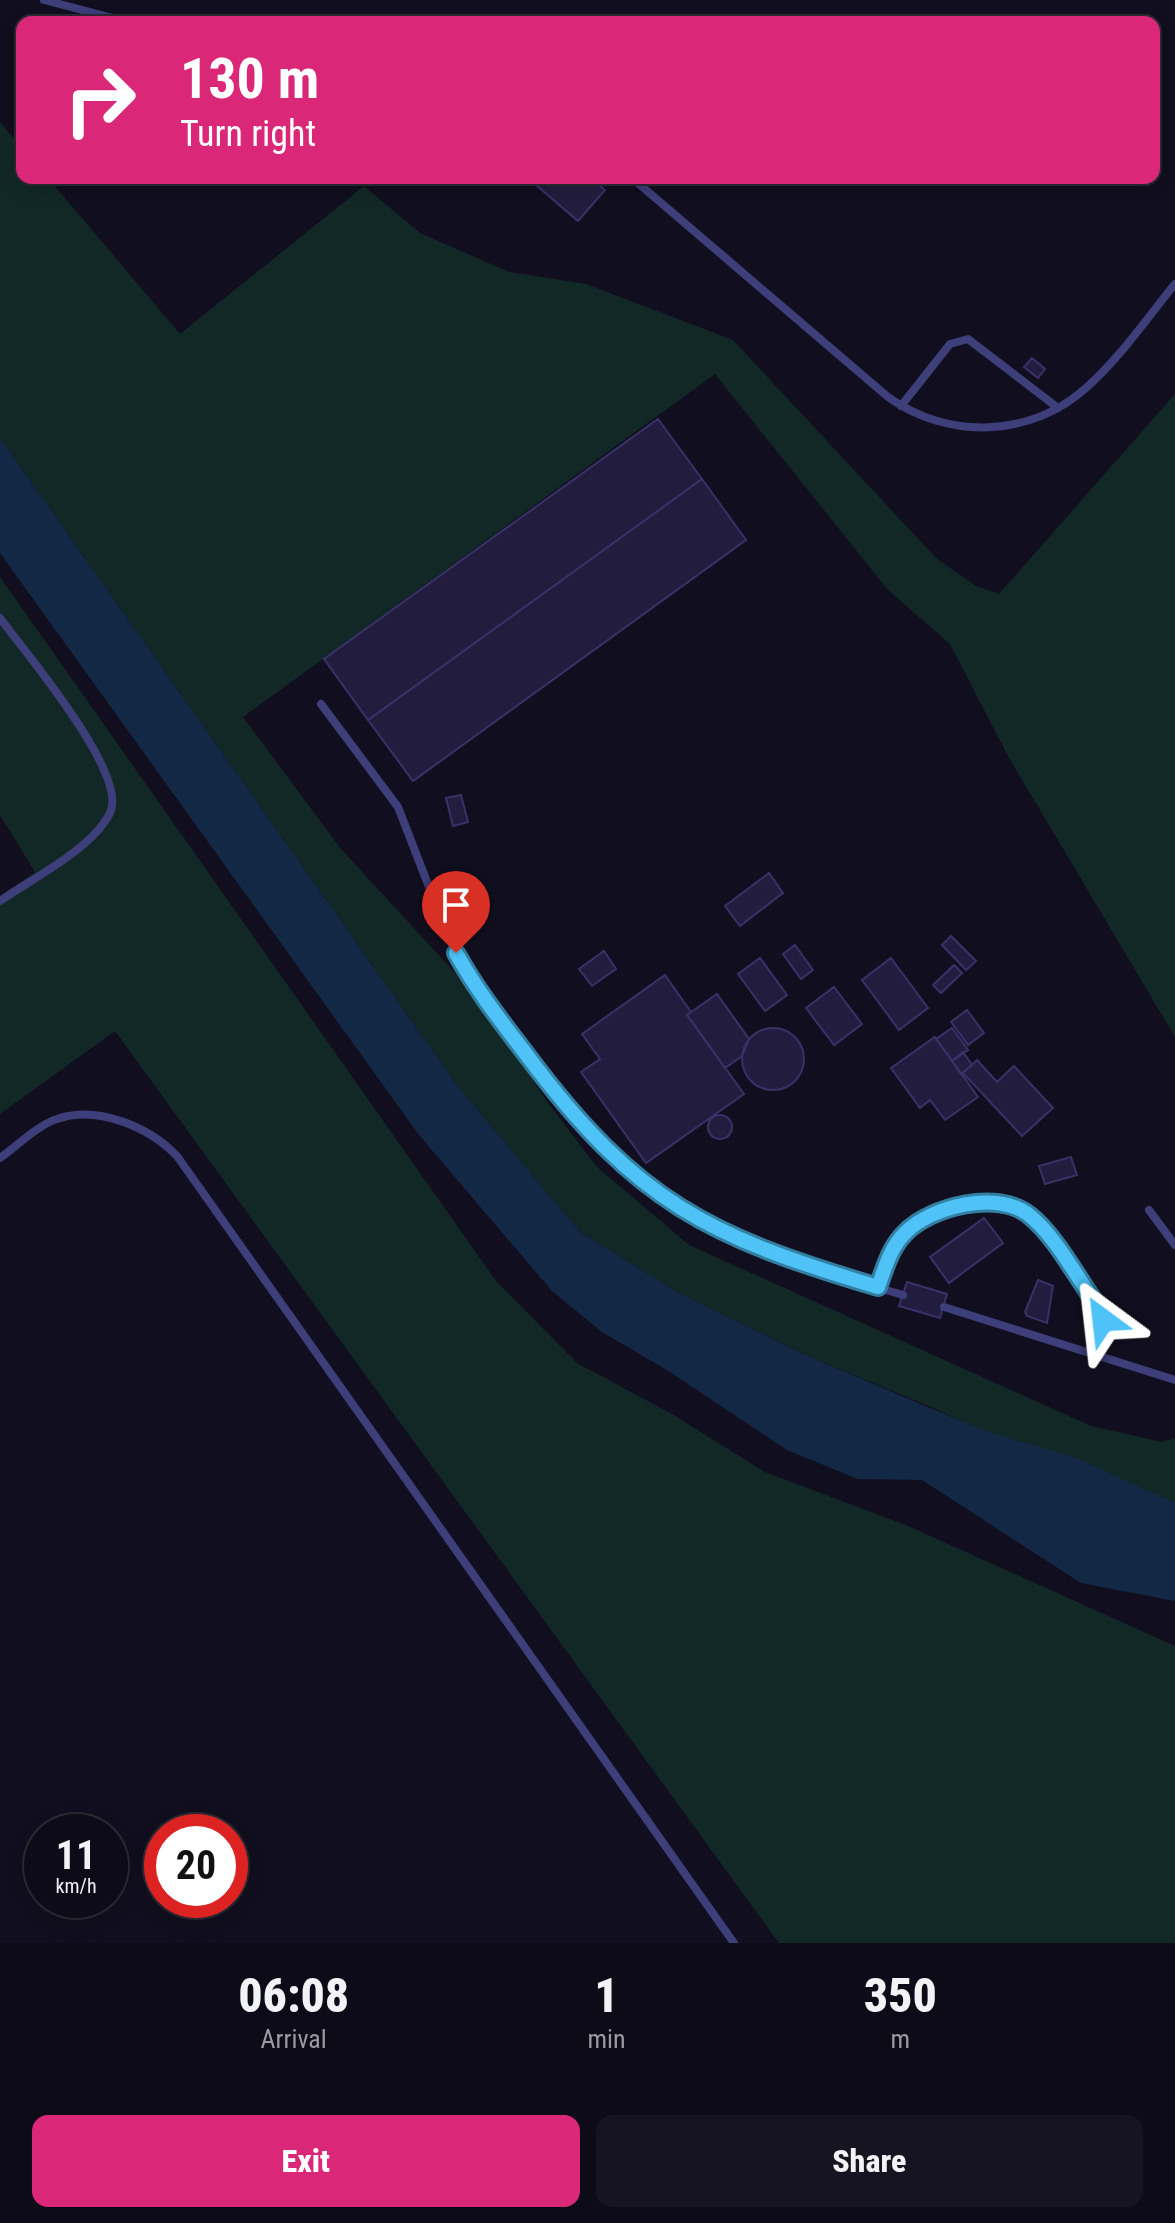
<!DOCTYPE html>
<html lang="en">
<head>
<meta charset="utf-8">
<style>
	body { margin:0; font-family:"Roboto Condensed",sans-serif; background:#161420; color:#f1f3f6; height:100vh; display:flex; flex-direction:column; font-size:30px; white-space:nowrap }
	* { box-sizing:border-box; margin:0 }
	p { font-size:26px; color:#9a9ba1 }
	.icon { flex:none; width:44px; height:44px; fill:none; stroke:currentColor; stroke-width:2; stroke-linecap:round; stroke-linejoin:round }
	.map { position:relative; height:1943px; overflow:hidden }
	.sheet { display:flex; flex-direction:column; background:#0d0b17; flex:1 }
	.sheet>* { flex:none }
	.hud { position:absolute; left:16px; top:16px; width:1144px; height:168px; border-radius:16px; box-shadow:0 4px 20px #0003,0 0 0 2px #2d2b36; background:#db2777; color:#fff; overflow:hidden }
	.speed { position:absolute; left:24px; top:1814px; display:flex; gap:16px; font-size:40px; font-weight:700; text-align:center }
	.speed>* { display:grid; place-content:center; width:104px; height:104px; border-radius:50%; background:#0d0b17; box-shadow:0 4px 20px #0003,0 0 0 2px #2d2b36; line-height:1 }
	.speed small { font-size:20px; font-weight:400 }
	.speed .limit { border:12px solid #d22; background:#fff; color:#111 }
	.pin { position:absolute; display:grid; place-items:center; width:68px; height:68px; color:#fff; margin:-82px -34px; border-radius:50% 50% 50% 0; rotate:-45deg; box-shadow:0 0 8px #0007 }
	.pin .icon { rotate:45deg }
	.me { position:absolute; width:88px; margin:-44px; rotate:330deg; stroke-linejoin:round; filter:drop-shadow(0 0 6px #0008) }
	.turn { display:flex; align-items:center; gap:28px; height:168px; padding:0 32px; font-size:36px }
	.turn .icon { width:104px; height:104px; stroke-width:2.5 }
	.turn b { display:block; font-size:56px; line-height:68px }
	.eta { display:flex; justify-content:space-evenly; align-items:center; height:136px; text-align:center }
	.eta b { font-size:48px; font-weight:800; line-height:56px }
	.cta { display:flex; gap:16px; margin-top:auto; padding:16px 32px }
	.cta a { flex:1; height:92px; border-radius:16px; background:#db2777; color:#fff; font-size:32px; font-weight:800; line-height:92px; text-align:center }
	.cta a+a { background:#161420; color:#f1f3f6 }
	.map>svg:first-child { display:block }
</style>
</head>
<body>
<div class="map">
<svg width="1175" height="1943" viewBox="0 0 1175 1943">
	<rect width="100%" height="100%" fill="#110f1f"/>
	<path fill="#122827" d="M0,122L22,148V178H48L180,334L364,186L420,233L509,272L586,284L733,340L936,558L976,586L999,594L1175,394V1037L1008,756L950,644L888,590L715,374L243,717L341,849L480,1000L548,1103L597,1167L689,1245L1091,1426L1162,1442L1175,1438V1520L929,1406L812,1358L679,1293L580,1232L456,1084L0,438Z
		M0,577L496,1281L577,1363L672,1414L765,1472L908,1526L1175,1646V1943H779L115,1031L0,1114V897L35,872L0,815Z"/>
	<path fill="#132844" d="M0,438L456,1084L580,1232L679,1293L812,1358L985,1431L1074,1457L1175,1503V1601L1081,1583L922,1480L858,1479L787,1450L667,1370L602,1332L552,1291L419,1135L0,553Z"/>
	<path fill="#221d3e" stroke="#393168" stroke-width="2" d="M591,178L605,190L578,221L529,179Z
		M1032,358L1045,369L1038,378L1024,367Z
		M658,419L702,479L368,720L324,659Z
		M702,479L746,540L413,781L368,720Z
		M461,795L468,822L453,826L446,798Z
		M769,873L783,893L740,926L725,906Z
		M951,936L976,961L966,970L942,945Z
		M795,945L813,970L801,979L783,954Z
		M604,951L616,969L592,986L579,969Z
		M760,958L787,995L765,1011L738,974Z
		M891,958L928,1008L899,1030L862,980Z
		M954,965L962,973L941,993L933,985Z
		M665,975L691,1012L687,1015L744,1094L646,1163L581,1072L600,1059L582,1034Z
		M834,987L862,1024L834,1045L806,1008Z
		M717,994L749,1039L742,1056L725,1068L687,1015Z
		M967,1010L984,1033L968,1045L951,1022Z
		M742 1059a31 31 0 1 1 62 0a31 31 0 1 1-62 0Z
		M952,1028L968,1050L952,1061L936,1039Z
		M935,1037L978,1097L945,1120L930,1100L920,1108L891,1068Z
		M963,1052L972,1065L961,1074L952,1061Z
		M977,1060L997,1082L1014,1066L1053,1108L1022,1136L963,1073Z
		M708 1127a12 12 0 1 1 24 0a12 12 0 1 1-24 0Z
		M1071,1157L1077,1175L1045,1184L1039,1166Z
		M984,1218L1003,1243L949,1283L930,1257Z
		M1038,1280L1053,1286L1047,1323L1027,1316L1025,1312Z
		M907,1282L947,1294L940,1318L899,1306Z"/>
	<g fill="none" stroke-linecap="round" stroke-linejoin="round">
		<path stroke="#3e3e7a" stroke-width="8" d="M44,0L128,22
			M632,178L888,397C948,440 1031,438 1087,387C1120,358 1147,318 1175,284
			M901,406L950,344L968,339L1058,408
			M0,618C25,652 129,774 110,813C92,849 33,878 0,901
			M321,704L398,807L448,936L475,986L596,1141L661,1197L709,1227L788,1261L903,1295
			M0,1158C17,1146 38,1125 57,1119C98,1105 149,1127 177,1156L734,1943
			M1149,1210L1175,1245
			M878,1287C884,1270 889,1252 901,1237C924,1209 985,1191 1018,1208C1036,1217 1099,1299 1103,1319C1105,1331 1101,1342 1096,1354
			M944,1307L1175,1380"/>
	</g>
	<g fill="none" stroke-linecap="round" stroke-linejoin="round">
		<defs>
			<path id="route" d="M456,953C477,991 503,1024 529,1058C637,1202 709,1237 878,1287C885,1268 890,1248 905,1233C931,1206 998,1190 1029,1215C1055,1235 1079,1281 1099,1308L1103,1320"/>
		</defs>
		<use href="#route" stroke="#337fa1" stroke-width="20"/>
		<use href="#route" stroke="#4fc3f7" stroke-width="14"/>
	</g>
</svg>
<div class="speed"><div>11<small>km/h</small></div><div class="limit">20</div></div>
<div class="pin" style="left:456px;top:953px;background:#d93025"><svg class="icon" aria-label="arrive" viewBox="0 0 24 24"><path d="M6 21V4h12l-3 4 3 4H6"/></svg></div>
<svg class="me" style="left:1103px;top:1320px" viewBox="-20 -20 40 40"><path d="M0-17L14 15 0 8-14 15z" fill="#4fc3f7" stroke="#fff" stroke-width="4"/></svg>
<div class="hud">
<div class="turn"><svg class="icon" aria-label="right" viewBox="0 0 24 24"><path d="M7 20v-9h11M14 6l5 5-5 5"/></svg><div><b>130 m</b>Turn right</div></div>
</div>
</div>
<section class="sheet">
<div class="eta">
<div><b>06:08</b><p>Arrival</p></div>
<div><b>1</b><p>min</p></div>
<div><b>350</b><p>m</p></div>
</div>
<div class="cta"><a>Exit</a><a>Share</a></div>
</section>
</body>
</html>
